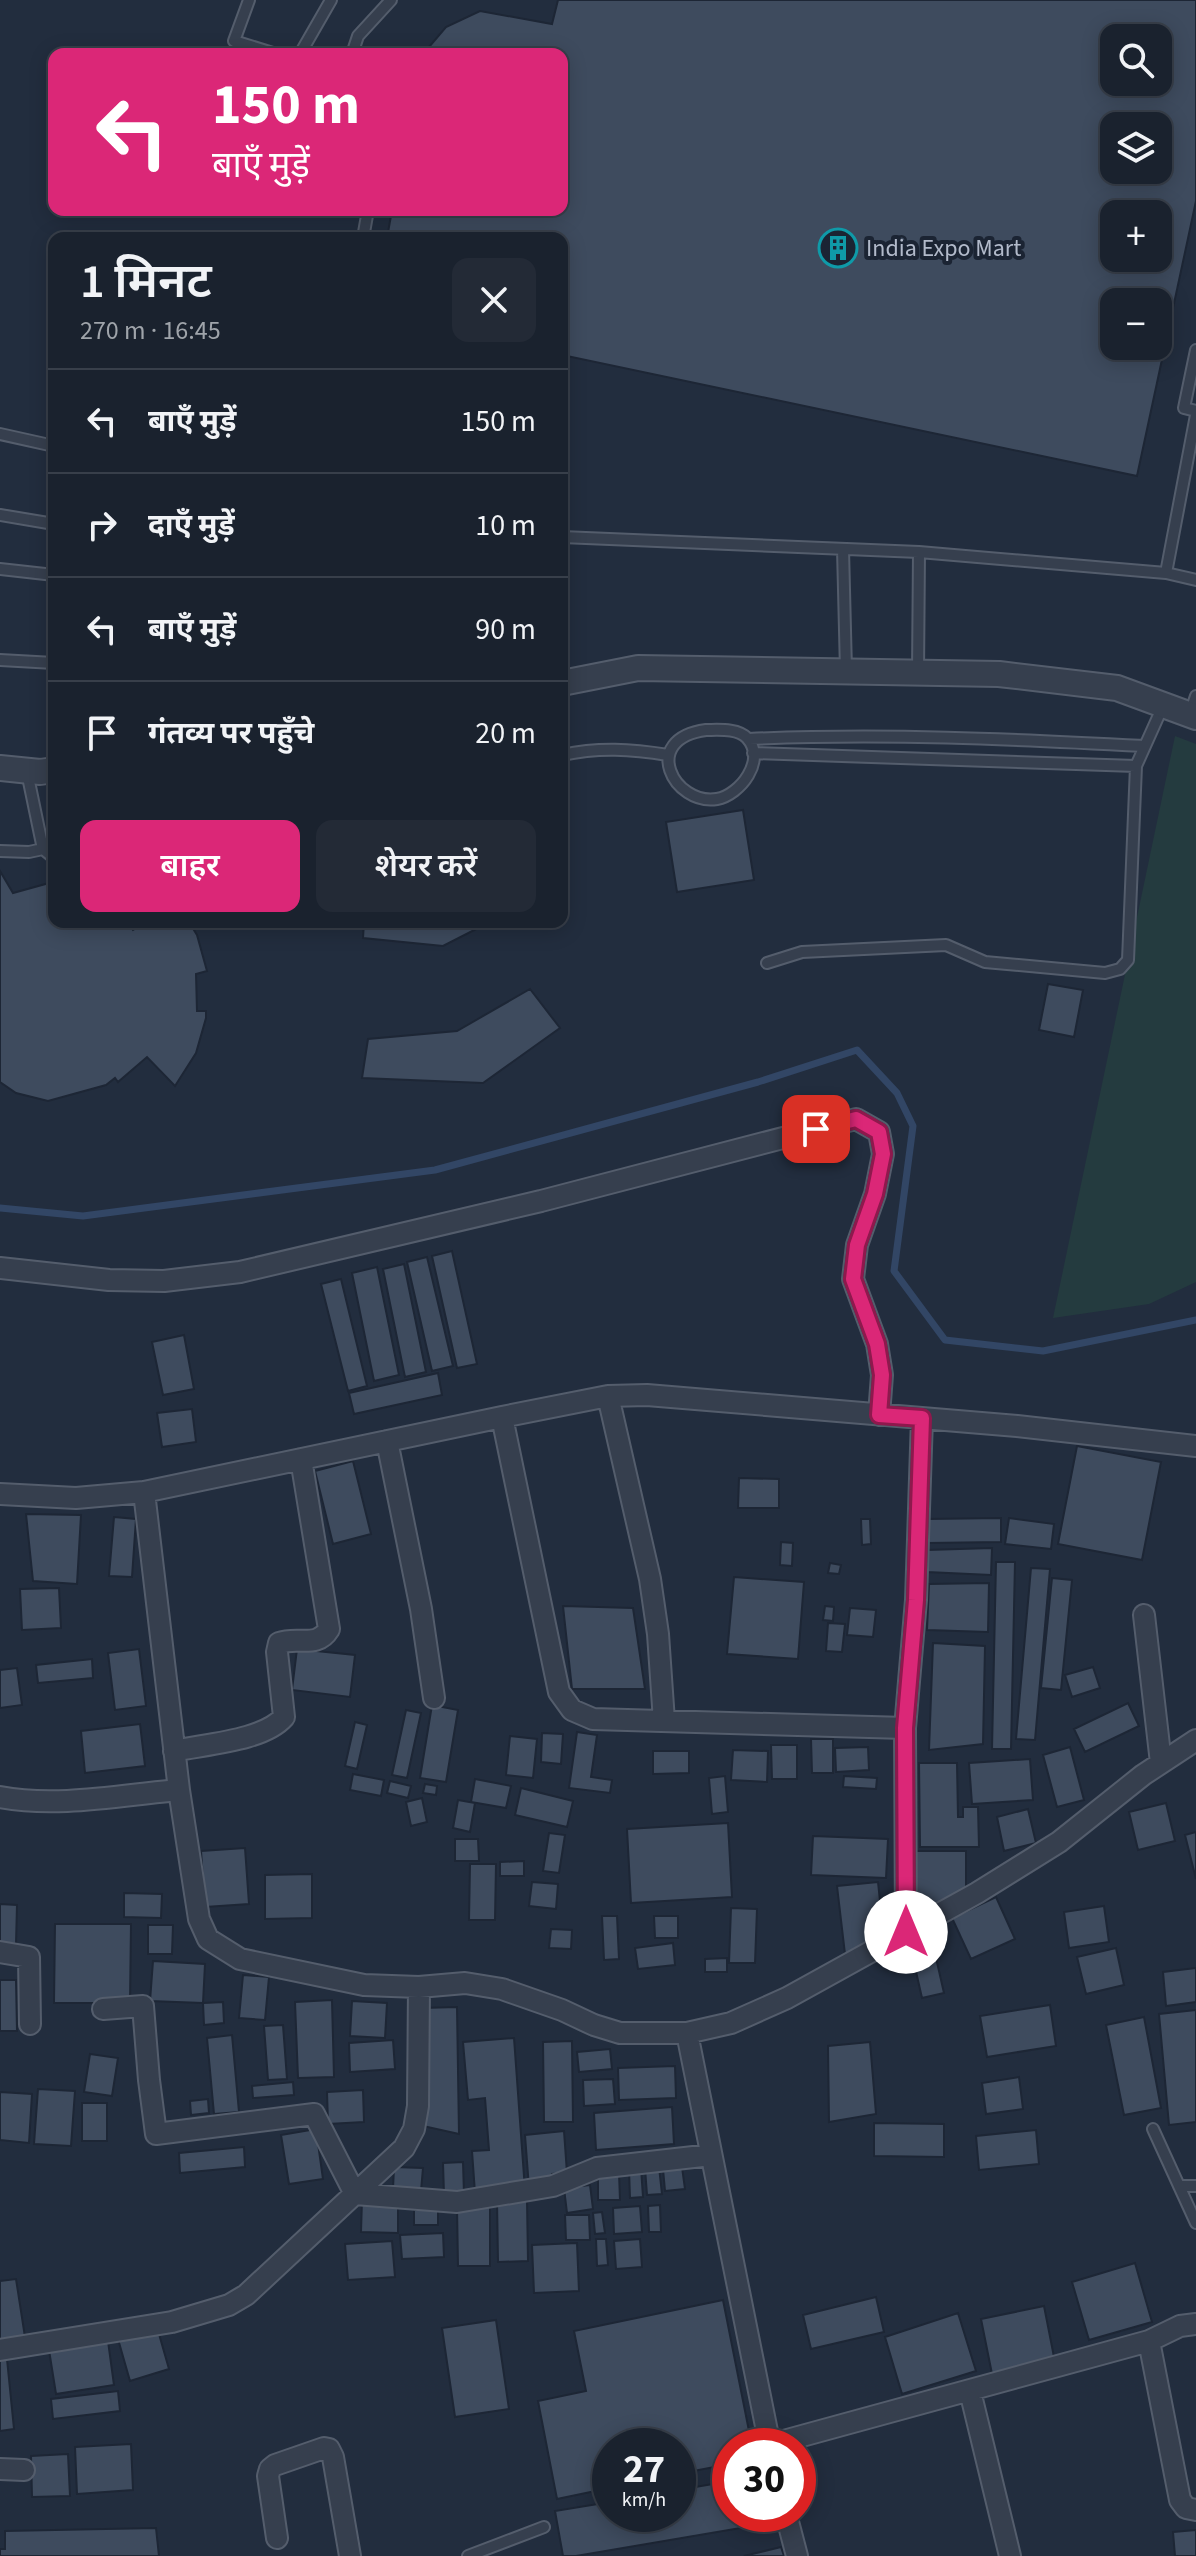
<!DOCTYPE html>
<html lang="hi">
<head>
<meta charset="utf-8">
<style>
	body { margin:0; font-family:"Source Sans 3","Noto Sans Devanagari",sans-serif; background:#232a36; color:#f1f3f6; height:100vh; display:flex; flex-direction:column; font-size:30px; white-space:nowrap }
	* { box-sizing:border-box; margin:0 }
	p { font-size:26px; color:#9fa4aa }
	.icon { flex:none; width:44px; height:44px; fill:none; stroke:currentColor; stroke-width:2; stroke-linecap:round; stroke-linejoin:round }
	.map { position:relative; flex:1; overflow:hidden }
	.panel { position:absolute; left:48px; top:232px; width:520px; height:696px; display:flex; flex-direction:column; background:#1a222e; border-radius:16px; box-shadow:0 4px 20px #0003,0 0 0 2px #383f4a }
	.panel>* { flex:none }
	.hud { position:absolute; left:48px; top:48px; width:520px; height:168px; border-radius:16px; box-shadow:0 4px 20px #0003,0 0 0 2px #383f4a; background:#db2777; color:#fff; overflow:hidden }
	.tools { position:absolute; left:1100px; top:24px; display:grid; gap:16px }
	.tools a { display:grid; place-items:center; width:72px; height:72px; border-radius:16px; background:#1a222e; box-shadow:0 4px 20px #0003,0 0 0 2px #383f4a; font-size:40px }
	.speed { position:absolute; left:592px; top:2428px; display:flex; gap:16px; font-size:40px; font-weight:700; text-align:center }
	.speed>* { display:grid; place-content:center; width:104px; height:104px; border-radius:50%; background:#1a222e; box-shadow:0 4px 20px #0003,0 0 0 2px #383f4a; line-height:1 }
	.speed small { font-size:20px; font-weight:400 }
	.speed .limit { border:12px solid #d22; background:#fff; color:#111 }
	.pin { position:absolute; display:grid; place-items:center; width:68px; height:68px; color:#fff; margin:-34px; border-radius:16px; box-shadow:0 4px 12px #0006 }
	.me { position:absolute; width:88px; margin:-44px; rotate:0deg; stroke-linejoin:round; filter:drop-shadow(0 0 6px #0008) }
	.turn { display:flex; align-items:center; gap:28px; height:168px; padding:0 32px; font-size:36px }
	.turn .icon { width:104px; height:104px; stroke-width:2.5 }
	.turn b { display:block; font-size:56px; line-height:68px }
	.round { display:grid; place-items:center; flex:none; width:84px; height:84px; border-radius:16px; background:#232a36 }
	.head { display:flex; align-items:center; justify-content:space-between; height:136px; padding:0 32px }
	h1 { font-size:48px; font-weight:600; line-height:60px }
	.primary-button { display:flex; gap:16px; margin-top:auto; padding:16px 32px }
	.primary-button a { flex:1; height:92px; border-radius:16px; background:#db2777; color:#fff; font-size:32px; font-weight:600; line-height:92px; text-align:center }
	.primary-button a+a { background:#232a36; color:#f1f3f6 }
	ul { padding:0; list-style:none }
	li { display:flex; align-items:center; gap:24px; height:104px; padding:0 32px; border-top:2px solid #383f4a }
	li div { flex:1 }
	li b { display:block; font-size:30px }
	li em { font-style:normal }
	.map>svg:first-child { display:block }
</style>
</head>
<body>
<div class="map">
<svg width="1196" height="2556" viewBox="0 0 1196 2556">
	<rect width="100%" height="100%" fill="#222d3e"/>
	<path fill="#243b3f" d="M1175,736L1196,744V1282L1149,1304L1053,1318Z"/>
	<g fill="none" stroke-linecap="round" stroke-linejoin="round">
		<path stroke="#324665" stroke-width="7" d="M0,1208L83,1216L435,1170L758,1082L857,1050L897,1093L913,1126L894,1271L945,1340L1043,1351L1196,1320"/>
	</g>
	<path fill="#3e4b5e" stroke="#1d2635" stroke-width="2" fill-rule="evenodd" d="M558,0H1196V201L1137,476L562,355V238H387L392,210H562V54H423L446,27L480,11L552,24ZM1114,38H1158V82H1114ZM1114,126H1158V170H1114ZM1114,214H1158V258H1114ZM1114,302H1158V346H1114Z
		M743,810L754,880L677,892L666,822Z
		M0,871L13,893L49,883L54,879V922H127L133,930L146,922H189L197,935L207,971L196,974L197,1011H206V1018L196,1053L175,1086L147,1057L118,1082L115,1078L106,1085L48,1101L16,1093L0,1082Z
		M364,922H490L443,946L363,938Z
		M1048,984L1083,990L1074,1037L1039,1030Z
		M530,989L560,1028L483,1083L362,1078L368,1039L457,1031Z
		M452,1251L477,1364L457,1368L432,1256Z
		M427,1257L453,1366L432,1371L407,1262Z
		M404,1264L426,1372L405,1377L383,1269Z
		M377,1267L399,1375L374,1381L352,1273Z
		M341,1279L367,1386L348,1391L321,1284Z
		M184,1335L194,1389L163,1395L152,1342Z
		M438,1373L442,1395L354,1414L349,1393Z
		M192,1409L196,1442L162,1447L157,1413Z
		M1077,1446L1161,1462L1142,1560L1058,1544Z
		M353,1461L371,1534L333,1544L315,1471Z
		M739,1478L779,1479V1508H738Z
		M26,1514L81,1515L77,1584L33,1581Z
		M114,1517L136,1519L132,1577L109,1576Z
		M1001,1518V1542L927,1543V1519Z
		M1009,1518L1054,1524L1051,1549L1005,1544Z
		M861,1519H870L871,1544L862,1545Z
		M781,1542L793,1543L792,1566L780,1565Z
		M992,1548L991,1575L927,1572V1550Z
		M996,1562H1015L1011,1749H992Z
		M830,1563L841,1565L839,1574L828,1573Z
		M1031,1568L1050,1569L1035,1740L1016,1739Z
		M734,1577L804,1582L798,1659L727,1654Z
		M1052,1578L1072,1580L1061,1690L1041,1688Z
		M989,1583L988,1632L927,1630L929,1584Z
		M59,1588L61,1628L22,1630L20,1589Z
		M563,1606L633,1608L645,1689H572Z
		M825,1606L834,1607L833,1621L823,1620Z
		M850,1608L876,1610L873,1637L847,1635Z
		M828,1623L845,1624L842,1652L826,1651Z
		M933,1643L985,1646L983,1744L929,1750Z
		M139,1649L146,1706L115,1710L108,1653Z
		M297,1649L355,1655L350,1697L292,1690Z
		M92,1659L93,1678L38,1683L36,1665Z
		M1093,1667L1100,1688L1072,1697L1065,1675Z
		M17,1668L22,1705L0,1708V1670Z
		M1128,1703L1139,1726L1085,1752L1074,1729Z
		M432,1705L458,1710L446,1782L420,1778Z
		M406,1710L421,1713L407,1778L392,1775Z
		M355,1722L367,1725L357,1769L345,1766Z
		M140,1724L145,1766L85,1773L81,1731Z
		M577,1732L597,1735L591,1777L612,1780L610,1793L569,1788Z
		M542,1733L563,1734L561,1764L541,1762Z
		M510,1736L537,1739L533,1778L506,1775Z
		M811,1739H833V1773H812Z
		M771,1745H797V1779H772Z
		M868,1747L869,1770L836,1772L835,1748Z
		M1070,1747L1084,1800L1057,1807L1043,1755Z
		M733,1750L768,1751L767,1782L731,1780Z
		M653,1751H689V1773L653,1774Z
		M1030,1759L1033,1800L972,1804L969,1763Z
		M919,1763H957L958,1817H963V1807H978L979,1847H920Z
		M353,1774L384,1780L381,1796L350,1790Z
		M725,1776L728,1812L712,1814L709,1778Z
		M844,1776L877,1778L876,1789L843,1787Z
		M475,1779L511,1786L506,1808L471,1802Z
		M390,1781L411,1786L408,1798L387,1793Z
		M425,1784L437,1786L436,1795L423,1793Z
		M521,1788L573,1801L567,1827L515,1815Z
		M422,1798L427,1822L411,1826L406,1802Z
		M458,1800L475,1803L470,1832L453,1828Z
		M1166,1803L1175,1841L1138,1850L1129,1812Z
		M1028,1809L1036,1843L1004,1851L997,1817Z
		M728,1823L732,1897L631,1903L627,1829Z
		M1196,1832V1879L1185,1835Z
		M549,1833L565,1835L559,1873L543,1871Z
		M813,1836L888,1839L886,1878L811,1875Z
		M455,1839H478L479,1861H455Z
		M245,1848L249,1904L205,1907L201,1851Z
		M916,1851H966V1892L916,1915Z
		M524,1861V1876H500V1862Z
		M470,1864H496L495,1920H469Z
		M312,1874V1918L265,1919V1875Z
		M532,1882L558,1884L556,1909L529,1906Z
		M878,1882L884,1939L845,1954L837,1886Z
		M124,1893L162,1894L161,1918L124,1917Z
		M996,1897L1015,1939L971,1959L952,1918Z
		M0,1904L17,1905L16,1944L0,1943Z
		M1104,1906L1109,1942L1069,1948L1064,1912Z
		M731,1908L757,1909L755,1963H729Z
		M602,1916H617L619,1959L604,1960Z
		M654,1916H678V1938H655Z
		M55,1924H131L130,2003H54Z
		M148,1925H173L172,1954H148Z
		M551,1929L572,1930L571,1949L549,1948Z
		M673,1943L675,1965L638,1969L635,1948Z
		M1116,1948L1124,1985L1086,1994L1077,1957Z
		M934,1949L944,1993L922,1998L912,1954Z
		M727,1958V1972H705V1959Z
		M153,1961L205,1964L203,2003L150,2001Z
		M1196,1968V2002L1166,2006L1163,1972Z
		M243,1975L269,1977L265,2020L239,2018Z
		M0,1980H16L17,2031H0Z
		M332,2000L334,2077L298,2078L295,2002Z
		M352,2001L387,2003L385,2038L350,2036Z
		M223,2002L224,2023L204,2025L203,2003Z
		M1050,2005L1056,2046L987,2057L980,2016Z
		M457,2007L459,2134L423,2126L422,2008Z
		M1196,2010V2122L1169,2125L1159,2014Z
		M1144,2017L1161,2108L1124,2115L1106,2025Z
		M283,2025L287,2079L268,2080L264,2026Z
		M232,2035L239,2112L214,2114L207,2038Z
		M514,2038L525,2190L475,2193L472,2151L489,2150L485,2098L468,2100L463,2042Z
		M393,2040L395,2069L350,2072L349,2043Z
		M572,2041L573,2122H544L543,2042Z
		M870,2042L876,2114L829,2122L828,2046Z
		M610,2049L612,2069L579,2072L577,2052Z
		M90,2054L118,2058L112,2096L84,2092Z
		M675,2066L676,2098L619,2100L618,2068Z
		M1019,2077L1023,2109L986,2114L982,2083Z
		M613,2079L615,2104L584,2106L583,2080Z
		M293,2082L294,2095L253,2098L252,2086Z
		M38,2089L75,2091L71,2146L34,2144Z
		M363,2090L364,2122L328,2124L327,2092Z
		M0,2092L32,2094L29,2143L0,2140Z
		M208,2099L209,2113L191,2115L190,2101Z
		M82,2103H107V2141H82Z
		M672,2107L674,2144L596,2150L594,2113Z
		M874,2123L944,2124V2157L874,2156Z
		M316,2129L323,2179L289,2184L281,2135Z
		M1036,2130L1039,2164L979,2170L976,2136Z
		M564,2131L567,2173L552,2174L553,2186L529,2188L525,2135Z
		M244,2147L245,2167L180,2173L179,2153Z
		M463,2162L464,2194L444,2195L443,2163Z
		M394,2167L423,2168L421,2191L393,2189Z
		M659,2167L662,2194L647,2195L645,2168Z
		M682,2167L685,2189L665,2191L663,2169Z
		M641,2168L643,2197L630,2198L629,2169Z
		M619,2173L620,2200H598V2174Z
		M590,2185L593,2209L567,2213L564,2188Z
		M362,2199L398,2200V2233L361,2232Z
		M497,2200H527L528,2261L498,2262Z
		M660,2205L661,2232H649L648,2206Z
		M640,2206L642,2232L614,2234L613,2208Z
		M457,2207H490V2266H458Z
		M414,2210H438V2225H414Z
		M602,2212L605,2233L595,2234L593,2213Z
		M565,2215H589L590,2240H566Z
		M443,2233L444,2257L402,2259L400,2235Z
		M596,2239H606L608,2265L597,2266Z
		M640,2239L642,2267L616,2269L614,2241Z
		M392,2241L395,2277L348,2280L345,2244Z
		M577,2243L579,2291L534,2293L532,2245Z
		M1135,2263L1152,2322L1089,2340L1072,2282Z
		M16,2279L25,2337L0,2341V2281Z
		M876,2297L884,2332L811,2349L803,2315Z
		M723,2300L752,2446H730V2464L678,2474V2446H610V2488L557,2499L538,2401L586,2391L574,2331Z
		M1044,2306L1055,2362L992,2374L981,2319Z
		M958,2313L976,2371L902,2394L885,2337Z
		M496,2320L509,2409L455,2417L442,2328Z
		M157,2327L169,2369L130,2381L118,2339Z
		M108,2341L114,2385L56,2394L49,2350Z
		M7,2359L14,2429L0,2431V2360Z
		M118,2391L120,2411L53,2419L51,2399Z
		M131,2444L133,2490L77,2494L75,2447Z
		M68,2454L70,2496L32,2497L31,2456Z
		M730,2481V2514H769L770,2523L576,2556H563L555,2511L610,2502V2514H678V2490Z
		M156,2528L159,2556H0V2549H5V2531Z
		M1196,2530V2556H1175L1173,2532Z
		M781,2547L784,2556H744Z"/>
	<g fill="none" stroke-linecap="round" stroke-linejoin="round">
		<defs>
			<path id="service" d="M249,0L234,41L276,54
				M300,54L331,0
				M352,54L358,36L391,0
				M363,238L368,210
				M1196,350L1184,408L1196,411
				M0,434L54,446
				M0,515L54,524
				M562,537L919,552L1166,573L1196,415
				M843,549L846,671
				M0,569L54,575
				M1166,573L1196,580
				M0,660L54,663
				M918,673L919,552
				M1190,714L1196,696
				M706,730C718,730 738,728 747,738C767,760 740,795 717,799C674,806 639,739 706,730Z
				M749,739C882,733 1012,739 1145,746
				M753,753L1136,766L1163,706
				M562,755C599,747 631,749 668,755
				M27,772L43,849L54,858
				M0,851L29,852L43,849
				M767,963L802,952L946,945L985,962L1105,973L1120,969L1128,960L1136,766
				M1153,2129L1196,2223
				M1179,2186H1196
				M468,2556L544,2527"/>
			<path id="minor" d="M0,1268L109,1280L164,1281L240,1272L541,1201L856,1119L879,1132L883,1154L875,1194L857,1245L853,1279L877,1344L882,1375L879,1415
				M608,1396L650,1579L658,1634L664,1721
				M502,1417L559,1692L572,1710L593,1719L905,1728
				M387,1441L421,1609L434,1698
				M0,1494L76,1498L144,1492L502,1417L608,1396L647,1395L1017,1426L1196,1446
				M1144,1615L1161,1763
				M174,1751C205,1744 263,1741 284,1717L277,1652L279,1643C298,1636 317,1649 329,1629L301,1459
				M179,1790L199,1919L208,1939L240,1959L364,1985L419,1987L465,1983L502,1989L562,2010L594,2025L620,2033H687L770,2446
				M0,1797C57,1808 121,1795 179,1790L144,1492
				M906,1932L905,1728L916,1600L922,1418
				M0,1952L29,1957L30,2024
				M103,2009L143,2006L149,2080L156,2134L314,2114L355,2194L457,2202L553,2186L597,2168L711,2155
				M687,2033L731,2023L787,1998L977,1893L1059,1842L1143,1775L1196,1740
				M1149,2341L1180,2500L1186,2508L1196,2510
				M0,2350L172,2322L229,2305L246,2295L404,2148L414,2129L418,2106L419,1987
				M970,2391L1010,2556
				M769,2445L1149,2341L1180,2326L1196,2324
				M0,2469L24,2470
				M786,2514L797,2556
				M277,2538L268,2476L270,2469L275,2465L324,2448L329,2449L333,2457L350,2556"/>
			<path id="tertiary" d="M562,683L638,668L999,674L1117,688L1196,717
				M0,768L40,772L54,770"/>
		</defs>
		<use href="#service" stroke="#545d6c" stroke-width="14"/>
		<use href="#minor" stroke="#545d6c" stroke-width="24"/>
		<use href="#tertiary" stroke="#545d6c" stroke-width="28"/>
		<use href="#service" stroke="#363f4e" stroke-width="10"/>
		<use href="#minor" stroke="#363f4e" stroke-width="20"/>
		<use href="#tertiary" stroke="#363f4e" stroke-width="24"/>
	</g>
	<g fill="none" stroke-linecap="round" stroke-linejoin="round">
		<defs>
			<path id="route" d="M816,1129L856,1119L879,1132L883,1154L875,1194L857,1245L853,1279L877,1344L882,1375L879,1415L922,1418L916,1600L905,1728L906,1932"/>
		</defs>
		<use href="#route" stroke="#8e194d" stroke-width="20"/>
		<use href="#route" stroke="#db2777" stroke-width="14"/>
	</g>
	<defs>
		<symbol id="building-ring" viewBox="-11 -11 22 22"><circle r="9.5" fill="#1b2433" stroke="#0f9aa8" stroke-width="1.5"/><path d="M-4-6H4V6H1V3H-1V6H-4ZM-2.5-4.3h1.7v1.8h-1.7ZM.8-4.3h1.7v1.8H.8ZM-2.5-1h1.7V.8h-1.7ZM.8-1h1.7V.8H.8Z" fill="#0f9aa8"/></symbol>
	</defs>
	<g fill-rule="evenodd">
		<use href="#building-ring" x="816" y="226" width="44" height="44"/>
	</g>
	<g text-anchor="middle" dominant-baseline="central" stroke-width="8" stroke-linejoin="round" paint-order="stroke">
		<g font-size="24" fill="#b2baca" stroke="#1b2433" text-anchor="start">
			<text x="866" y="248">India Expo Mart</text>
		</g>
	</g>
</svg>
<div class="tools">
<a><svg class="icon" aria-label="search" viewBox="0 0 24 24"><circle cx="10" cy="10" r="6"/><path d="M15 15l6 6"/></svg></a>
<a><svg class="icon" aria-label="layers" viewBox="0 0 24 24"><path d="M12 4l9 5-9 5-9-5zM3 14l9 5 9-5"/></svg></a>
<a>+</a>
<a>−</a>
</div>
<div class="speed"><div>27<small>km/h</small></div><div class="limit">30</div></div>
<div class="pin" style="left:816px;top:1129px;background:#d93025"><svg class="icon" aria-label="arrive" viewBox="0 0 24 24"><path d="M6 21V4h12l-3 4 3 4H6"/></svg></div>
<svg class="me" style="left:906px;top:1932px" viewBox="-20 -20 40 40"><circle r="19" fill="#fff"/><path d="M0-13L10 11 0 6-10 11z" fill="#db2777"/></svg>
<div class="hud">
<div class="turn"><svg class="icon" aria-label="left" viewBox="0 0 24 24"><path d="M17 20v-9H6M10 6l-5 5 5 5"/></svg><div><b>150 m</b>बाएँ मुड़ें</div></div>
</div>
<section class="panel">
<div class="head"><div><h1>1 मिनट</h1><p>270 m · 16:45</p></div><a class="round"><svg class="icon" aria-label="close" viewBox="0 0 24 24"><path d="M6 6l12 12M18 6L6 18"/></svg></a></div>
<ul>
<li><svg class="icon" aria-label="left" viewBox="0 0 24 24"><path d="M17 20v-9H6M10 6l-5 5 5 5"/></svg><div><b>बाएँ मुड़ें</b></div><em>150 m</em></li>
<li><svg class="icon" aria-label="right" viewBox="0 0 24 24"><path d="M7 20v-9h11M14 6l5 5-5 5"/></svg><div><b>दाएँ मुड़ें</b></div><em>10 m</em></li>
<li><svg class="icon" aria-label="left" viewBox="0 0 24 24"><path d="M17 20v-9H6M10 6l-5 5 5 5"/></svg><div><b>बाएँ मुड़ें</b></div><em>90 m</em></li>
<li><svg class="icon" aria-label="arrive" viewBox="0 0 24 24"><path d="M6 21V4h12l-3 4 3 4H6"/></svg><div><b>गंतव्य पर पहुँचे</b></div><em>20 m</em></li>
</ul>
<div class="primary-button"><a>बाहर</a><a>शेयर करें</a></div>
</section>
</div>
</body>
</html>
